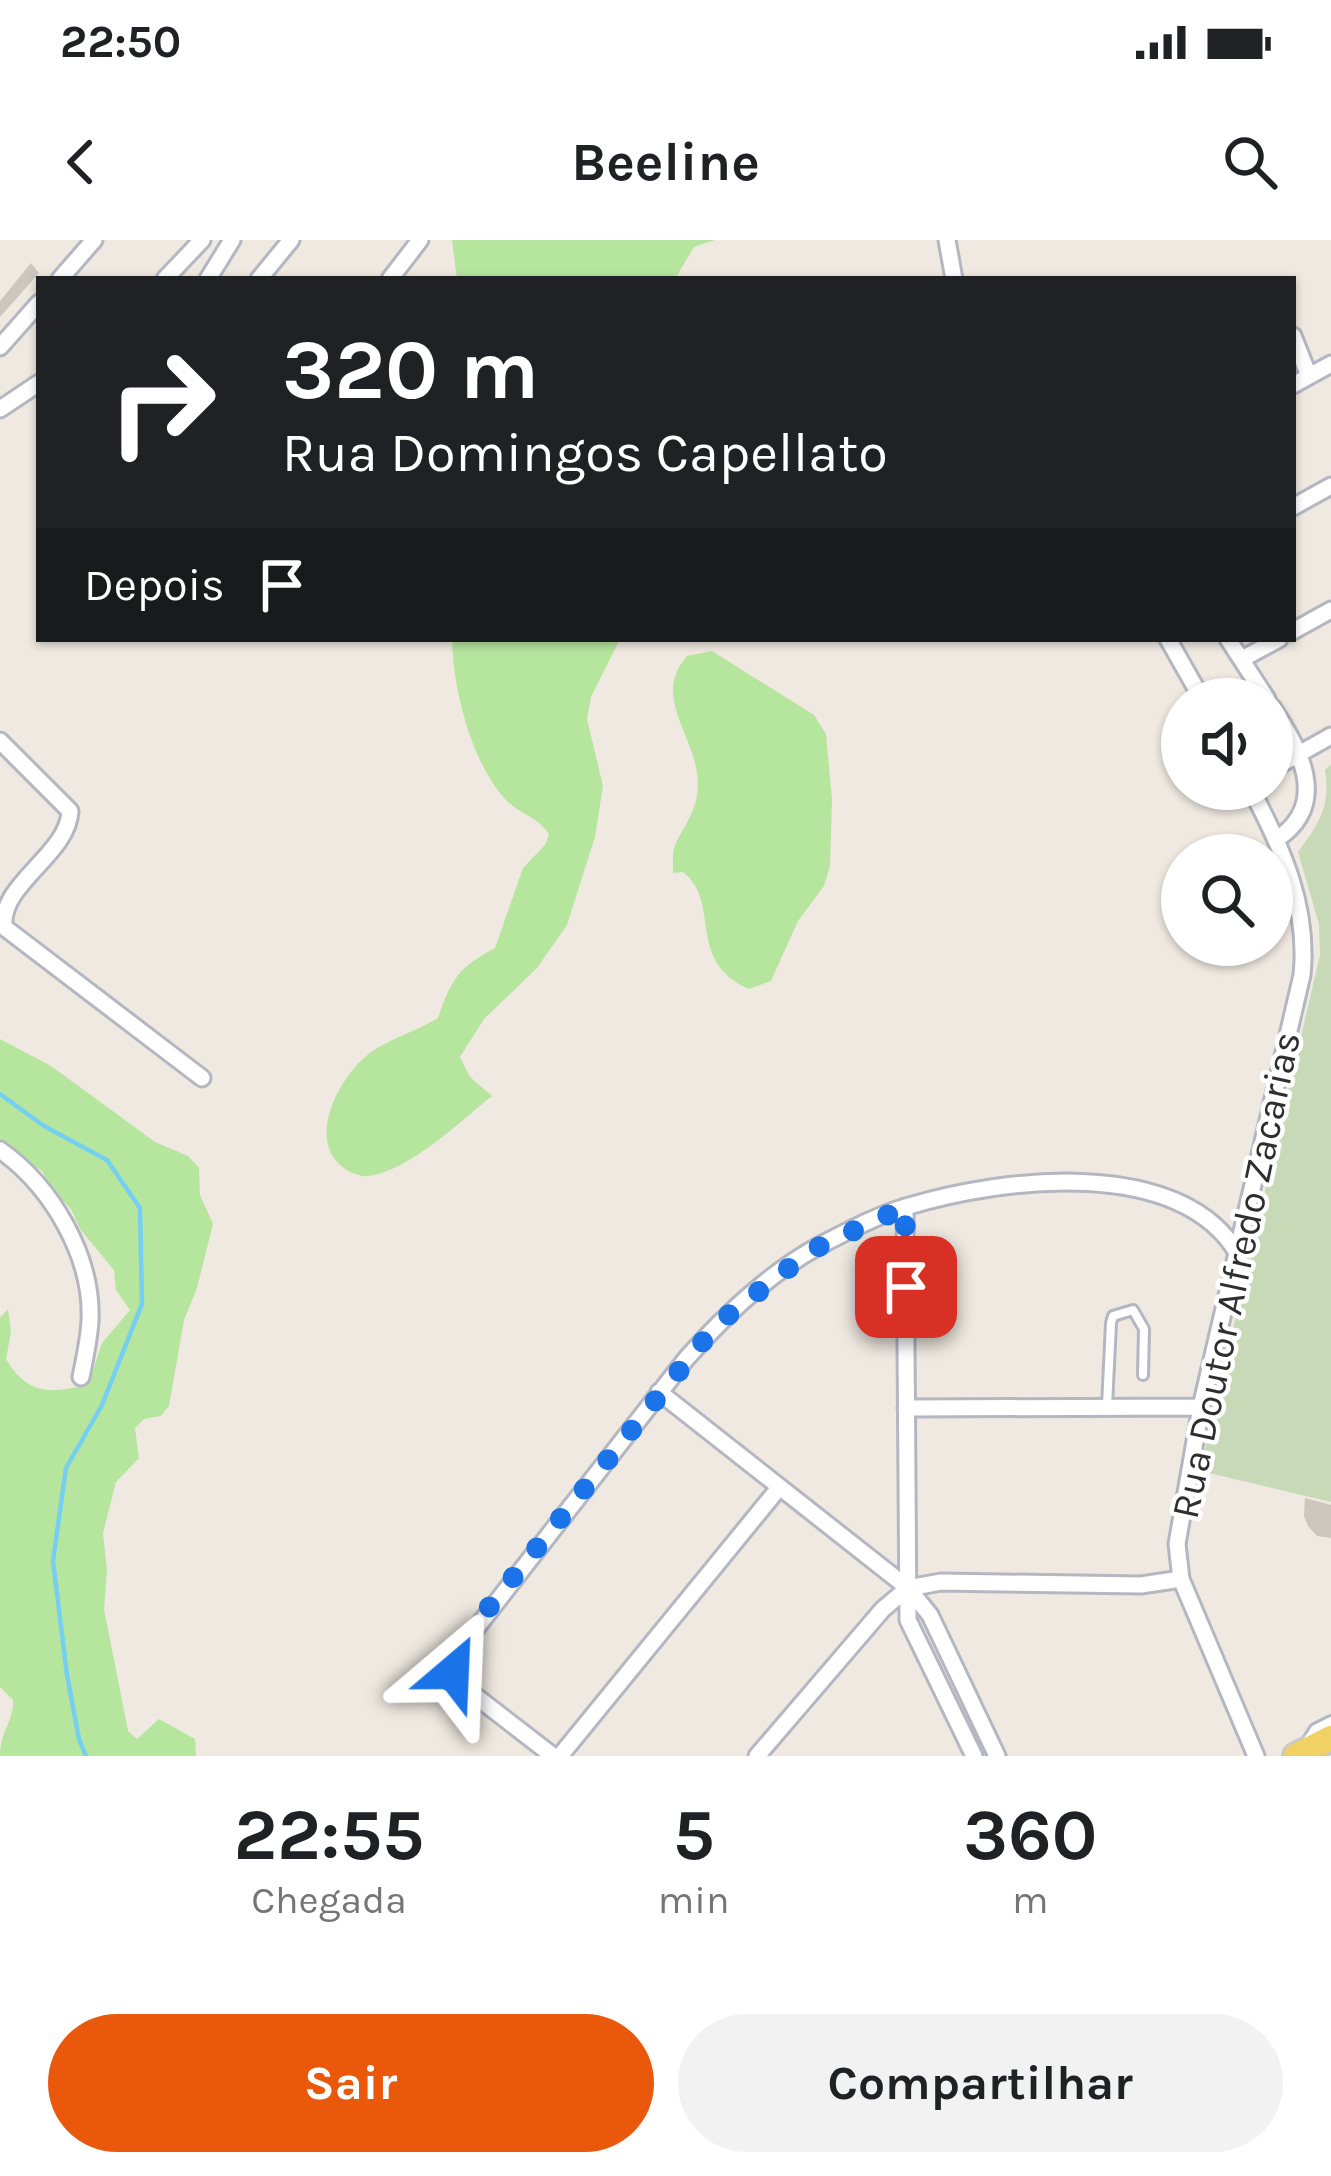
<!DOCTYPE html>
<html lang="pt">
<head>
<meta charset="utf-8">
<style>
	body { margin:0; font-family:Karla,sans-serif; background:#f2f2f2; color:#202124; height:100vh; display:flex; flex-direction:column; font-size:45px; white-space:nowrap }
	* { box-sizing:border-box; margin:0 }
	p { font-size:39px; color:#757577 }
	.icon { flex:none; width:66px; height:66px; fill:none; stroke:currentColor; stroke-width:2; stroke-linecap:round; stroke-linejoin:round }
	.map { position:relative; height:1516px; overflow:hidden }
	.side { display:flex; flex-direction:column; background:#fff; flex:1 }
	.side>* { flex:none }
	.guide { position:absolute; left:36px; top:36px; width:1260px; height:366px; border-radius:0px; box-shadow:0 3px 9px #0004; background:#202124; color:#fff; overflow:hidden }
	.buttons { position:absolute; left:1161px; top:438px; display:grid; gap:24px }
	.buttons a { display:grid; place-items:center; width:132px; height:132px; border-radius:50%; background:#fff; box-shadow:0 3px 9px #0004; font-size:60px }
	.pin { position:absolute; display:grid; place-items:center; width:102px; height:102px; color:#fff; margin:-51px; border-radius:24px; box-shadow:0 6px 18px #0006 }
	.me { position:absolute; width:132px; margin:-66px; rotate:26deg; stroke-linejoin:round; filter:drop-shadow(0 0 9px #0008) }
	.turn { display:flex; align-items:center; gap:42px; height:252px; padding:0 48px; font-size:54px }
	.turn .icon { width:156px; height:156px; stroke-width:2.5 }
	.turn b { display:block; font-size:84px; line-height:102px }
	.then { display:flex; align-items:center; height:114px; padding:0 48px; background:#0003; gap:24px; font-size:45px }
	.eta { display:flex; justify-content:space-evenly; align-items:center; height:204px; text-align:center }
	.eta b { font-size:72px; font-weight:700; line-height:84px }
	.button { display:flex; gap:24px; margin-top:auto; padding:24px 48px }
	.button a { flex:1; height:138px; border-radius:72px; background:#ea580c; color:#fff; font-size:48px; font-weight:700; line-height:138px; text-align:center }
	.button a+a { background:#f2f2f2; color:#202124 }
	.status { display:flex; justify-content:space-between; align-items:center; height:84px; padding:0 60px; background:#fff; direction:ltr }
	.status svg { height:33px; fill:currentColor }
	header { display:flex; justify-content:space-between; align-items:center; height:156px; padding:0 48px; background:#fff; font-size:54px; font-weight:700 }
	.map>svg:first-child { display:block }
</style>
</head>
<body>
<div class="status"><b>22:50</b><svg viewBox="0 0 49 12"><path d="M0 12V9h3v3zM5 12V6h3v6zM10 12V3h3v9zM15 12V0h3v12zM26 1h20v11H26zM47 4h2v5h-2z"/></svg></div>
<header><svg class="icon" aria-label="back" viewBox="0 0 24 24"><path d="M15 5l-7 7 7 7"/></svg>Beeline<svg class="icon" aria-label="search" viewBox="0 0 24 24"><circle cx="10" cy="10" r="6"/><path d="M15 15l6 6"/></svg></header>
<div class="map">
<svg width="1331" height="1516" viewBox="0 0 1331 1516">
	<rect width="100%" height="100%" fill="#efe9e1"/>
	<path fill="#b6e59e" d="M452,0H715L694,7L675,39H457Z
		M452,399H620L591,457L587,479L603,546L595,597L567,685L537,728L484,779L460,817L470,837L492,856C460,881 411,930 369,936C361,937 350,933 344,928C306,901 338,840 365,817C384,800 416,792 438,778C452,738 458,728 495,708L523,628L545,605L549,594C538,577 518,573 505,559C471,521 453,449 452,399Z
		M712,411L814,475L826,494L832,559L830,626L824,646L798,681L771,741L749,749C685,721 722,662 683,632L673,633C673,624 672,612 675,605C688,578 701,567 697,533C691,491 653,454 687,416Z
		M0,799L51,826L155,902L188,916L199,928L200,955L213,984L197,1048L184,1080L169,1166L161,1176L144,1179L135,1188L139,1218L116,1242L103,1293L107,1330L104,1369L128,1491L137,1499L159,1479L195,1499L196,1516H0C0,1491 14,1482 13,1460L0,1447V1078L8,1069L11,1092L6,1119C28,1156 50,1153 88,1145L102,1103L130,1070L116,1050L114,1030L80,989L71,969L49,946L43,932L0,901Z"/>
	<path fill="#c8d9b8" d="M1331,524V1262L1209,1233L1203,1218L1320,715L1319,684L1298,612C1319,584 1331,565 1325,530Z"/>
	<g fill="none" stroke-linecap="round" stroke-linejoin="round">
		<path stroke="#75cff0" stroke-width="4.5" d="M0,854L44,886L107,920L140,968L142,1064L102,1165L66,1228L53,1321L67,1435L79,1499L86,1516"/>
	</g>
	<path fill="#cbc7bf" d="M31,23L39,33L0,77V61Z
		M1305,1258L1331,1265V1298L1317,1296L1308,1286L1304,1276Z"/>
	<g fill="none" stroke-linecap="round" stroke-linejoin="round">
		<defs>
			<path id="lane" d="M1107,1166L1111,1083L1113,1076L1133,1070L1144,1089L1143,1135
				M1306,1503L1315,1489L1331,1481"/>
			<path id="street" d="M947,0L954,39
				M60,39L94,0
				M165,39L202,0
				M208,39L232,0
				M259,39L291,0
				M390,39L420,0
				M1293,96L1309,136
				M0,107L39,63
				M1293,145L1331,124
				M0,169L39,143
				M1293,267L1331,246
				M1293,391L1331,370
				M1168,399L1202,459
				M1228,399L1267,459
				M1242,419L1279,399
				M1272,467C1299,508 1331,563 1277,599
				M0,501L70,571C68,615 0,643 4,687L202,838
				M1272,529L1331,496
				M1251,549C1282,608 1309,667 1302,735L1201,1167L1177,1304L1181,1339L1256,1516
				M0,910C51,946 93,1016 90,1081C89,1099 85,1118 81,1137
				M905,967L908,1380L974,1516
				M659,1152L908,1348L930,1375L997,1516
				M906,1168L1201,1167
				M553,1516L456,1441L454,1423L460,1409L686,1119C723,1077 767,1035 817,1007C846,992 877,975 909,966C1001,938 1183,915 1239,1016
				M560,1516L778,1249
				M757,1516L883,1369L908,1348L941,1342L1141,1345L1181,1339"/>
			<path id="primary" d="M1296,1516L1331,1498"/>
		</defs>
		<use href="#lane" stroke="#b4b7c1" stroke-width="14"/>
		<use href="#street" stroke="#b4b7c1" stroke-width="21"/>
		<use href="#primary" stroke="#c9c9c9" stroke-width="30"/>
		<use href="#lane" stroke="#fff" stroke-width="8"/>
		<use href="#street" stroke="#fff" stroke-width="15"/>
		<use href="#primary" stroke="#f2d163" stroke-width="24"/>
	</g>
	<g fill="none" stroke-linecap="round" stroke-linejoin="round">
		<path stroke="#1a73e8" stroke-width="21" stroke-dasharray="0 37.8" d="M453,1432L460,1408L474,1386L717,1084L812,1010L905,967L906,1047"/>
	</g>
	<g text-anchor="middle" dominant-baseline="central" stroke-width="9" stroke-linejoin="round" paint-order="stroke">
		<g font-size="39" fill="#2e2e2e" stroke="#fff">
			<text transform="translate(1236 1035) rotate(-78)">Rua Doutor Alfredo Zacarias</text>
		</g>
	</g>
</svg>
<div class="buttons">
<a><svg class="icon" aria-label="sound" viewBox="0 0 24 24"><path d="M4 9h4l5-4v14l-5-4H4zM17 9q2 3 0 6"/></svg></a>
<a><svg class="icon" aria-label="search" viewBox="0 0 24 24"><circle cx="10" cy="10" r="6"/><path d="M15 15l6 6"/></svg></a>
</div>
<div class="pin" style="left:906px;top:1047px;background:#d93025"><svg class="icon" aria-label="arrive" viewBox="0 0 24 24"><path d="M6 21V4h12l-3 4 3 4H6"/></svg></div>
<svg class="me" style="left:453px;top:1432px" viewBox="-20 -20 40 40"><path d="M0-17L14 15 0 8-14 15z" fill="#1a73e8" stroke="#fff" stroke-width="4"/></svg>
<div class="guide">
<div class="turn"><svg class="icon" aria-label="right" viewBox="0 0 24 24"><path d="M7 20v-9h11M14 6l5 5-5 5"/></svg><div><b>320 m</b>Rua Domingos Capellato</div></div>
<div class="then">Depois<svg class="icon" aria-label="arrive" viewBox="0 0 24 24"><path d="M6 21V4h12l-3 4 3 4H6"/></svg></div>
</div>
</div>
<section class="side">
<div class="eta">
<div><b>22:55</b><p>Chegada</p></div>
<div><b>5</b><p>min</p></div>
<div><b>360</b><p>m</p></div>
</div>
<div class="button"><a>Sair</a><a>Compartilhar</a></div>
</section>
</body>
</html>
